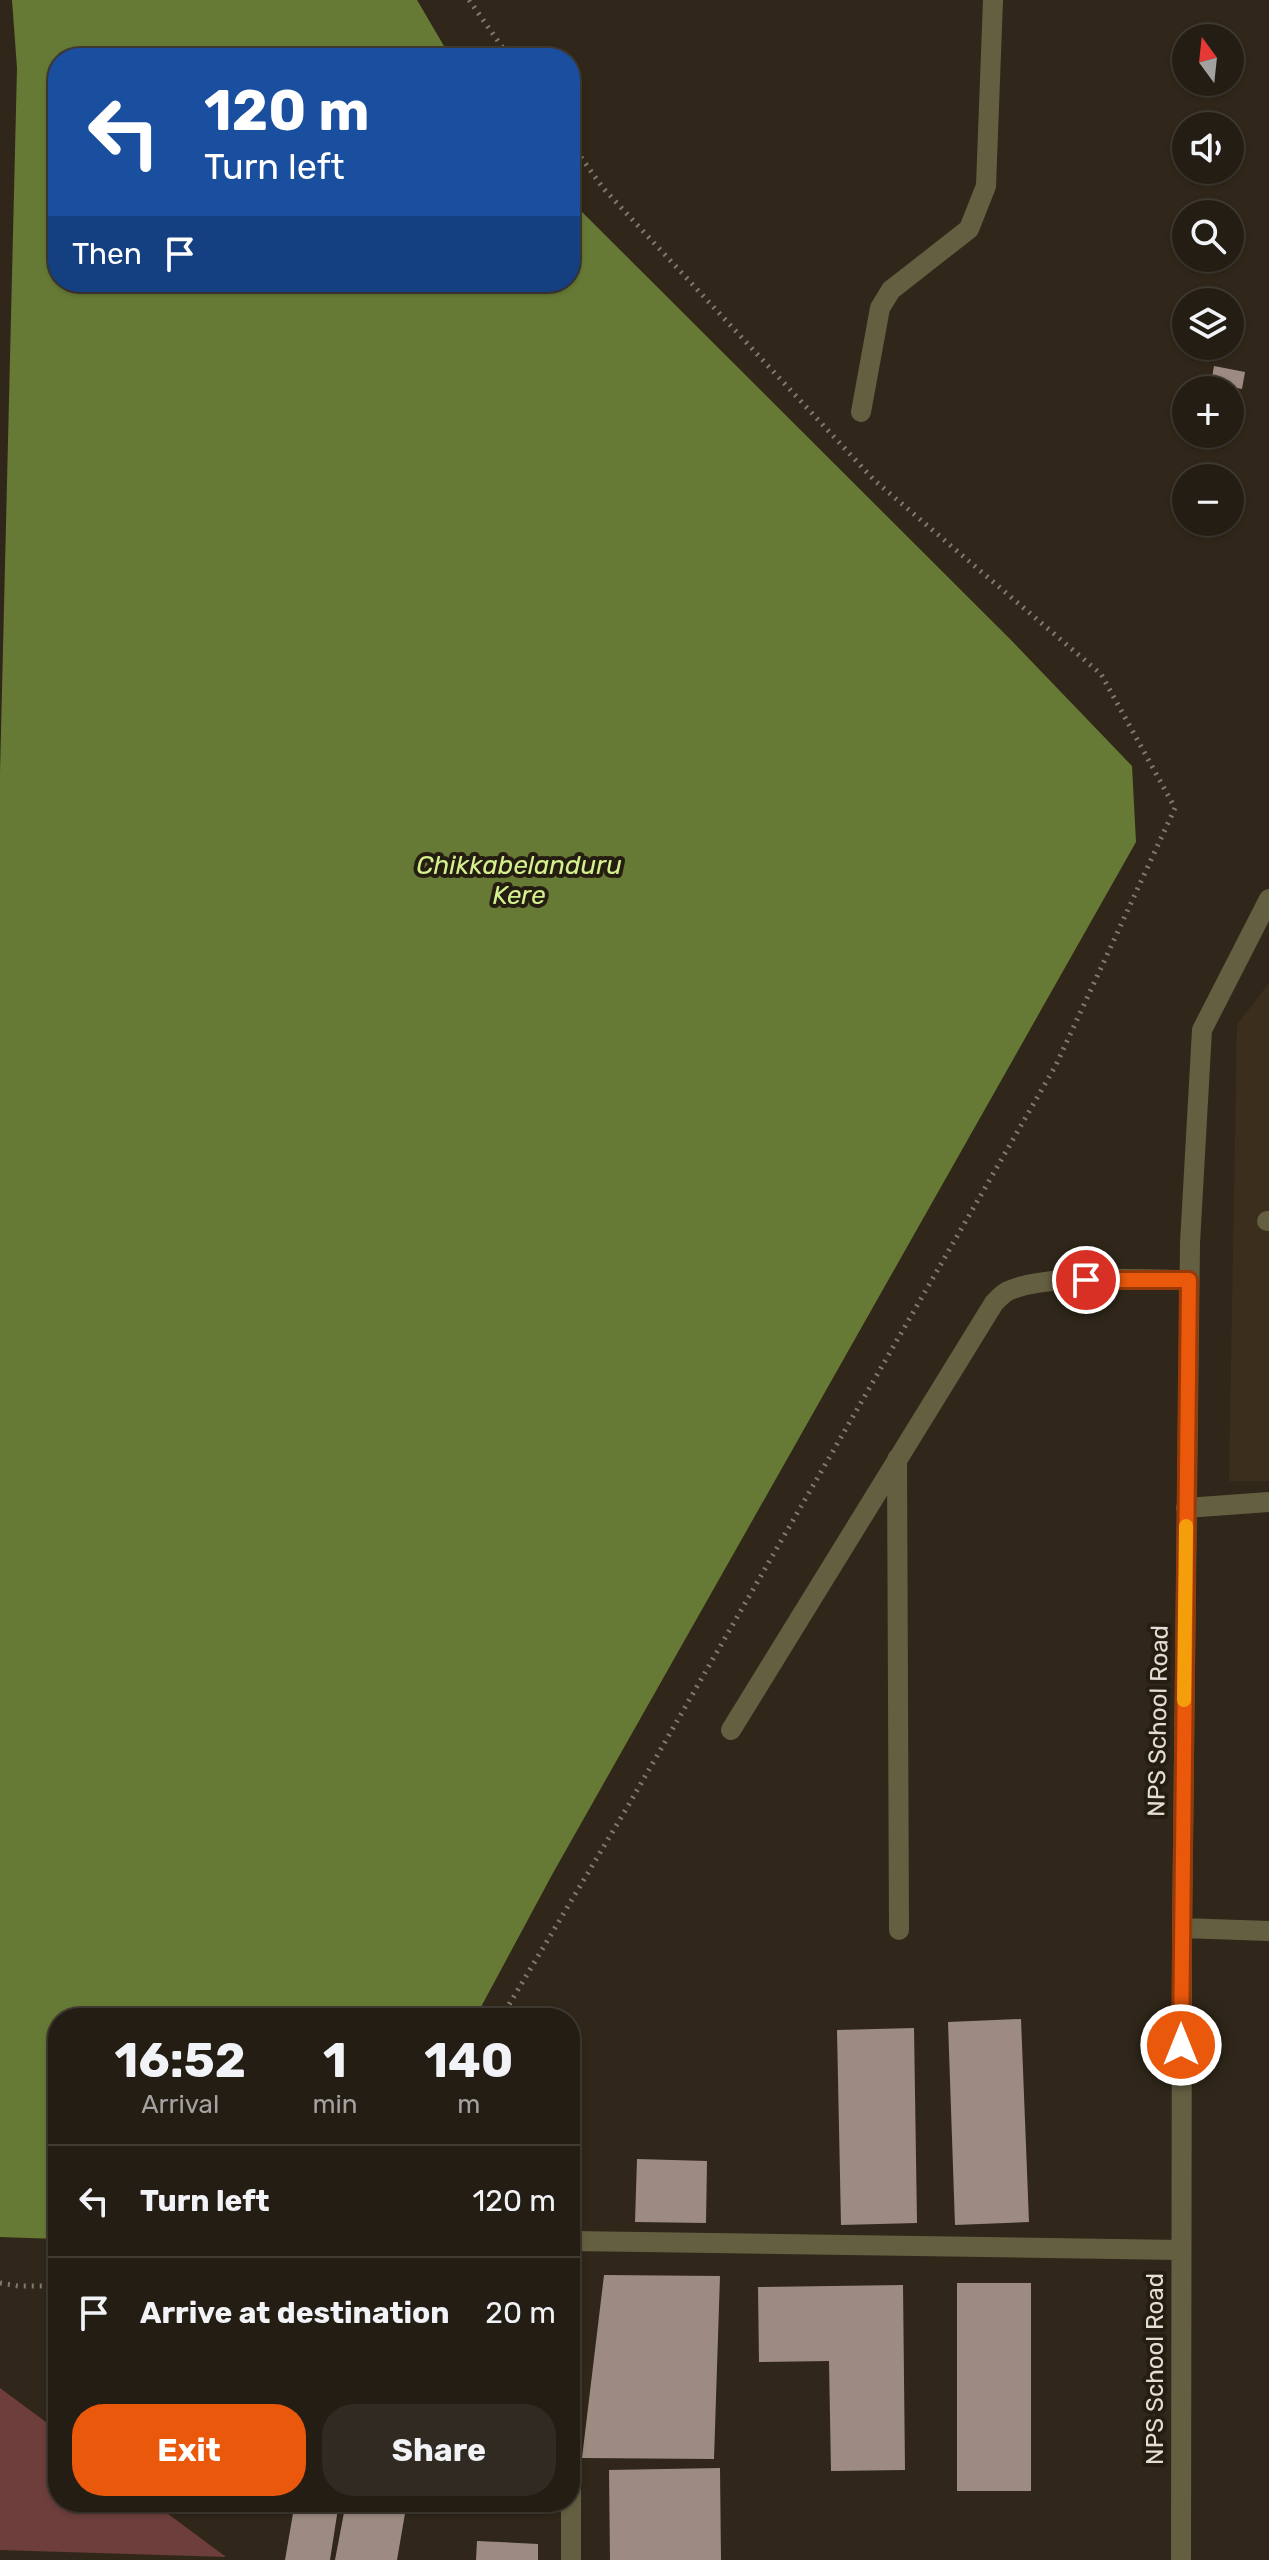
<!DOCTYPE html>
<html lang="en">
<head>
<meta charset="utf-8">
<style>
	body { margin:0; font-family:Rubik,sans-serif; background:#302a22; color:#f1f3f6; height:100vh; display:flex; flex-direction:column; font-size:30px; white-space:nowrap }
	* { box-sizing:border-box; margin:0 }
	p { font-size:26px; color:#a3a2a0 }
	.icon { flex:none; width:44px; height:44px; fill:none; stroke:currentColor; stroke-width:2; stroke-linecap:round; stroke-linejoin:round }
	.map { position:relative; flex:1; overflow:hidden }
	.panel { position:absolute; left:48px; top:2008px; width:532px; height:504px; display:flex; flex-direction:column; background:#241d14; border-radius:32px; box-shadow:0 2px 6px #0004,0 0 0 2px #413b34 }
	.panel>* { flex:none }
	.top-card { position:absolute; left:48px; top:48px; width:532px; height:244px; border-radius:32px; box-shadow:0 2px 6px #0004,0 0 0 2px #413b34; background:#1a4fa0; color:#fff; overflow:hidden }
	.needle { width:52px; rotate:345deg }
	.buttons { position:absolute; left:1172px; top:24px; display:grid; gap:16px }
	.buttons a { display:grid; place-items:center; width:72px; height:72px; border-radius:50%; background:#241d14; box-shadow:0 2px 6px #0004,0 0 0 2px #413b34; font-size:40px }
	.pin { position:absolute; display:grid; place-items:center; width:68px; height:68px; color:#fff; margin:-34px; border:4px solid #fff; border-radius:50%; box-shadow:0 2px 8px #0007 }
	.me { position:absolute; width:88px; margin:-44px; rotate:0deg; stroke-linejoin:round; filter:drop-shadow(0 0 6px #0008) }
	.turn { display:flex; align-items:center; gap:28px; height:168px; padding:0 24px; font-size:36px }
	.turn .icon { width:104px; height:104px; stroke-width:2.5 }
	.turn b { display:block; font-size:56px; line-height:68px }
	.then { display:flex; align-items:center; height:76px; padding:0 24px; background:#0003; gap:16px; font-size:30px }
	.eta { display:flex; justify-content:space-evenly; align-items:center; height:136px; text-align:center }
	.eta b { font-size:48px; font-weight:700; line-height:56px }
	.primary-button { display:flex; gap:16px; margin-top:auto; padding:16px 24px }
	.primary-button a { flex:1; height:92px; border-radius:32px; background:#ea580c; color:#fff; font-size:32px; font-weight:700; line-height:92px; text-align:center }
	.primary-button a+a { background:#302a22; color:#f1f3f6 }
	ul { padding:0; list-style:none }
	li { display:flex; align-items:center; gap:24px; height:112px; padding:0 24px; border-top:2px solid #413b34 }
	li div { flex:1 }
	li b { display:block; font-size:30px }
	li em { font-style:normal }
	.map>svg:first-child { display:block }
</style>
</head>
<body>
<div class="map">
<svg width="1269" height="2560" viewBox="0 0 1269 2560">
	<rect width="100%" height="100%" fill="#30271a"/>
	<path fill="#3c2e1c" d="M1269,983V1481H1229L1237,1025Z"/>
	<path fill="#6d3e3b" d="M0,2388L58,2431V2502H152L226,2557L0,2550Z"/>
	<path fill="#677a35" d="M12,0H417L451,58H58V282H570V200L1010,639L1132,766L1136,842L553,1873L475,2018H58V2239L0,2237V773L17,68Z"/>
	<path fill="#9d8b82" d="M1214,366L1245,372L1242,389L1211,383Z
		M1021,2019L1029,2222L955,2225L948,2022Z
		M914,2028L917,2223L841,2225L837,2030Z
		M637,2159L707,2161L706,2223L635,2222Z
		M604,2275L720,2276L714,2459L582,2458Z
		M957,2283H1031V2491H957Z
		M903,2285L905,2470L831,2471L829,2361L759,2362L758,2287Z
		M720,2468L721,2560H610L609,2470Z
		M295,2502H339L330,2560H285Z
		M346,2502H407L397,2560H335Z
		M477,2541L538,2544V2560H476Z"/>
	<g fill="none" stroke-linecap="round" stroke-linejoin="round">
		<path stroke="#80796e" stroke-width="5" stroke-dasharray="2 6" stroke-linecap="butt" d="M469,0L510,58
			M501,2018L628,1806L1056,1065L1175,808L1101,674L874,480L603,188L570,142
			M0,2283L18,2286H58"/>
		<path stroke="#655f42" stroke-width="20" d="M861,412L880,308L891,290L969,229L986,186L993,0
			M1267,1221H1269
			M897,1459L899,1930
			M1186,1508L1269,1502
			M731,1730L994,1303C998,1299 1002,1294 1008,1291C1047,1273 1143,1280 1189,1280
			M1182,1928L1269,1931
			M570,2241L1181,2250
			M571,2490V2560
			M1181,2560L1182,1928L1190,1243L1202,1030L1269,899"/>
	</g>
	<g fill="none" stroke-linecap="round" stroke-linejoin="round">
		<defs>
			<path id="route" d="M1086,1280H1189L1181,2045"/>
		</defs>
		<use href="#route" stroke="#983908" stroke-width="20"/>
		<use href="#route" stroke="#ea580c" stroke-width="14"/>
		<path stroke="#f59e0b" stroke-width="14" d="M1184,1700L1186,1526"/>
	</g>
	<g text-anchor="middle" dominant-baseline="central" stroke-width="8" stroke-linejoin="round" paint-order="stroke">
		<g font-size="24" fill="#e3ddd5" stroke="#261d11">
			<text transform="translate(1158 1721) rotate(-89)">NPS School Road</text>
			<text transform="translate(1155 2369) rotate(-90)">NPS School Road</text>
		</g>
		<g font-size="26" font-style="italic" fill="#d4f18f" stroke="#261d11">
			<text x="519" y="865">Chikkabelanduru<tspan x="519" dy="30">Kere</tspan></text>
		</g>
	</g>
</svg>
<div class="buttons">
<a><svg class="needle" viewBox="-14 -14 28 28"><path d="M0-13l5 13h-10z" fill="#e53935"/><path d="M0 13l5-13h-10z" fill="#a3a2a0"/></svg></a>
<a><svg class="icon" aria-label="sound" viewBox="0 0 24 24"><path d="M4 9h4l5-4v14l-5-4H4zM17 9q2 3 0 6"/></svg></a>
<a><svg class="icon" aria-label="search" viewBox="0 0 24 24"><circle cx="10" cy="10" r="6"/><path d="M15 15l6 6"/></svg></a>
<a><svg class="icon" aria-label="layers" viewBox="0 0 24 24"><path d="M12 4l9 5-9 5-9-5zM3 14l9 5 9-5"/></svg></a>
<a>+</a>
<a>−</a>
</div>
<div class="pin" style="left:1086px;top:1280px;background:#d93025"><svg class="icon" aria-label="arrive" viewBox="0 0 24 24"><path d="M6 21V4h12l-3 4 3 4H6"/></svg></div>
<svg class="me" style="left:1181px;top:2045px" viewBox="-20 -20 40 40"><circle r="17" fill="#ea580c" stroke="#fff" stroke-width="3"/><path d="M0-11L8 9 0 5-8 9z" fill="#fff"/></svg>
<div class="top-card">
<div class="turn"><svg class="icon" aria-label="left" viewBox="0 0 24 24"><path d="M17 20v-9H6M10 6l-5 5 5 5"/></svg><div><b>120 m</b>Turn left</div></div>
<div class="then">Then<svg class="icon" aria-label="arrive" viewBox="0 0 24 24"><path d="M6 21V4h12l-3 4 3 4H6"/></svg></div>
</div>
<section class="panel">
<div class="eta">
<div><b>16:52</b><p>Arrival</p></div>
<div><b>1</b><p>min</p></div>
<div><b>140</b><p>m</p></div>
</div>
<ul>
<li><svg class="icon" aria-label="left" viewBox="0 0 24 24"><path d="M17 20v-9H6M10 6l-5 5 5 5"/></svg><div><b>Turn left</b></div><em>120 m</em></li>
<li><svg class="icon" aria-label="arrive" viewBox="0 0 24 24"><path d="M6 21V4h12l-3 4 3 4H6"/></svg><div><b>Arrive at destination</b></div><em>20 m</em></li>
</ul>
<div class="primary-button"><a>Exit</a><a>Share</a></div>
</section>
</div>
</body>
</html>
